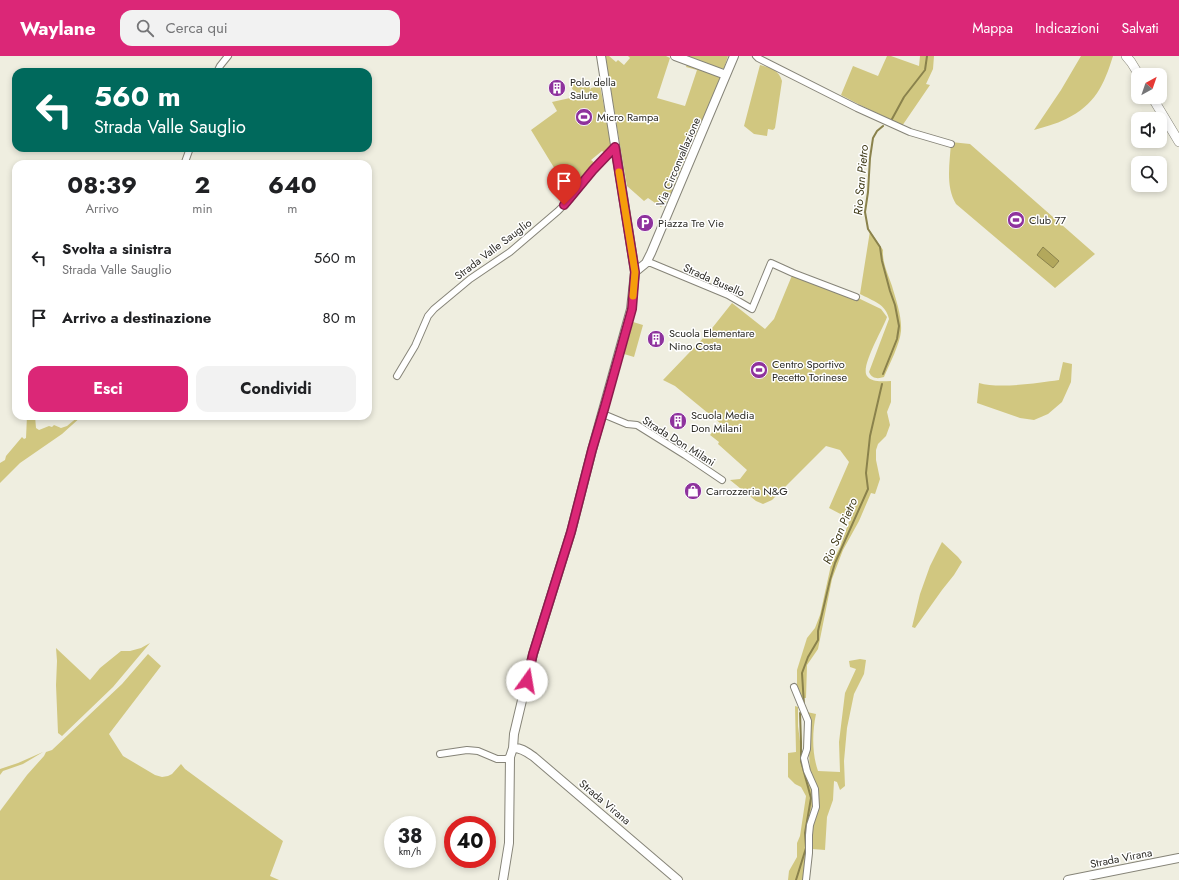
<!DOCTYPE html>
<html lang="it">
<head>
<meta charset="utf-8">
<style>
	body { margin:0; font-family:Jost,sans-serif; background:#f2f2f2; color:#202124; height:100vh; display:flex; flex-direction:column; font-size:15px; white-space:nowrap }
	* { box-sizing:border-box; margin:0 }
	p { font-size:13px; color:#757577 }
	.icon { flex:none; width:22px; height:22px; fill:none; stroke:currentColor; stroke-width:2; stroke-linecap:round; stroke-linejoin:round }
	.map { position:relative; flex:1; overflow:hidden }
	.panel { position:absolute; left:12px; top:104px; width:360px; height:260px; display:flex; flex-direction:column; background:#fff; border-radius:12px; box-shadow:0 2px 6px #0003 }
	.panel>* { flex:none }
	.hud { position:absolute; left:12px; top:12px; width:360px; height:84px; border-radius:12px; box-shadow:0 2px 6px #0003; background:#00695c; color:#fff; overflow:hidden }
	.needle { width:26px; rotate:40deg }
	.tools { position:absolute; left:1131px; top:12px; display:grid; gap:8px }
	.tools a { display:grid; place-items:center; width:36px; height:36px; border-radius:8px; background:#fff; box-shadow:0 2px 6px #0003; font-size:20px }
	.speed { position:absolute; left:384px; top:760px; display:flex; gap:8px; font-size:20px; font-weight:700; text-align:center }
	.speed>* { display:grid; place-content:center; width:52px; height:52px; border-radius:50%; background:#fff; box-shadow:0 2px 6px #0003; line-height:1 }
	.speed small { font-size:10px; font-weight:400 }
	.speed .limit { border:6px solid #d22; background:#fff; color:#111 }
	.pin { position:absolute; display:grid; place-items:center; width:34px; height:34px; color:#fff; margin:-41px -17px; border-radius:50% 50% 50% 0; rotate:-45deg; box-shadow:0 0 4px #0007 }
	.pin .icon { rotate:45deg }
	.me { position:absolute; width:44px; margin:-22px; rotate:13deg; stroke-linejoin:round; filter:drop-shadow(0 0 3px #0008) }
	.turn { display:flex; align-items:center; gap:14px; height:84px; padding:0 16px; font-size:18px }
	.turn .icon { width:52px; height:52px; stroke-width:2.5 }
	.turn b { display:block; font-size:28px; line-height:34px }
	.eta { display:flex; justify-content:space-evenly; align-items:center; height:68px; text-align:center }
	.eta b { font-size:24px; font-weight:700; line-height:28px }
	.cta { display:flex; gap:8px; margin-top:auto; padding:8px 16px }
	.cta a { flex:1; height:46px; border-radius:12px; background:#db2777; color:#fff; font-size:16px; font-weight:700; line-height:46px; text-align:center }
	.cta a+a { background:#f2f2f2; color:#202124 }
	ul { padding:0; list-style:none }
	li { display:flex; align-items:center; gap:12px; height:60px; padding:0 16px }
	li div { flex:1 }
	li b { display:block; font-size:15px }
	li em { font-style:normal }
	header { display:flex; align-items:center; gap:24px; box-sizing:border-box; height:56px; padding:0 20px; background:#db2777; color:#fff }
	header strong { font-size:19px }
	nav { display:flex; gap:22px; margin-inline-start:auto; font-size:14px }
	.search { width:280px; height:36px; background:#f2f2f2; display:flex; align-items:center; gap:10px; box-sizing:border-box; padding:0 14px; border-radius:12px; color:#757577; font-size:15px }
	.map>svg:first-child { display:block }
</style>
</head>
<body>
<header>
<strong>Waylane</strong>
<div class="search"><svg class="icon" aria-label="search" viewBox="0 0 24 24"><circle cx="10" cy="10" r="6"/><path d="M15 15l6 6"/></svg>Cerca qui</div>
<nav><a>Mappa</a><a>Indicazioni</a><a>Salvati</a></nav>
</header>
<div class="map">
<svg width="1179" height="824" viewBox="0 0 1179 824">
	<rect width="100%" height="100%" fill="#efeee0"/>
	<path fill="#d1c780" d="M605,0H609L616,6L618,4L624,9L630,2L628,0H666L670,2L657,42L685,50L697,14L686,11L687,8L721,21L669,142L661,151L648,142L644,145L627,130Z
		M684,0H728L724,12L721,13Z
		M887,0H891L919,10L920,0H934L933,13L926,28L930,29L902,70C882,59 861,50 841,39L853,10L878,20Z
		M1081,0H1113C1104,29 1095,49 1066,63C1056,68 1044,71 1034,74L1061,34Z
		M760,9C770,12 779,14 782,25L775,72L773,74L768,73L767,80L754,78L744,70Z
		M572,24L579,29L589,27L590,34L591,32L600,30L612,90L605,97L602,95L591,104L596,108L571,135L564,128L531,74L557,55L552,46L570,42L576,39L570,29Z
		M951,86L970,88L1095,198L1055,232L956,148C945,130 950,106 951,86Z
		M870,175L883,194C882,206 888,218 892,230C896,244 902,260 901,275C900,288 889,309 884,321C878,323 872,323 869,316L889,263C886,248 873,245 860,238Z
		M793,217L856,241L881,253L887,261C883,273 860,311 867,320C872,327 883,325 891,325V346L887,356L890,369L886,380L878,388L876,394V404L880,423L875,438L871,437L859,465L843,494L832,523L818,593L807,609L806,642H802L797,632V614L807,582L815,572L820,559L831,509L840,491L850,463L829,452L849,406L840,394L826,390L772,444L763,448L756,445L730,424L740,423L747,414L718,388L719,386L710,379L720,367L675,330L663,324L709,276L732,247L765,273L774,263Z
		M633,266L643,269L634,301L624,298Z
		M1063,306L1072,308L1071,326L1062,346L1048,358L1034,364L1020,362L977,347L979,327C999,333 1037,327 1059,324Z
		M27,360H35L36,372L39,374L49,370L52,371L54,369L61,372L67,370L79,360H82L62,378L20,407L0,427V407L5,404L6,400L22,381L24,383L26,382Z
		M942,486L958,501L962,506L954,519L942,534L915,572L912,571L920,538L930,510Z
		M150,587L113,631L62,680L58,677L56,629L57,605L56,592L90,624L100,612L121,595H130L141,592Z
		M148,598L161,610L109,678L123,700L155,719L162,721L168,720L172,718L181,708L185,713L283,785L270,820L279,824H0V755L27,719L44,700L46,696L52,694L122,628Z
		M860,603L866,604L864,618L854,638L847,672L844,705L845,730L840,734L837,726L834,725L833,744L827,761L825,794L812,793L811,779L817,752L810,717L807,656L816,658C812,676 812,698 818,715L840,716L839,686L845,637L856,613L850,611L849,605Z
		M795,650L798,651V670L801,693L805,717L812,731V750L808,768L807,792L803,824H788L789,815L797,801V787L800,780L806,740L801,731L795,728L788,721V697L796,696Z
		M43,696L23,708L3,715L0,719V713L18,707Z"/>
	<path fill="#b3a85c" stroke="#8a824c" d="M1043,191L1059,205L1053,212L1037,199Z"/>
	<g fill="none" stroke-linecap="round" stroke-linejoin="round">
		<path stroke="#8a824c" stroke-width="2" d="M892,63L904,41L925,14L927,0
			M883,70L877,75L873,82L870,102L868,136L865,156L868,173L880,191L882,205L890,235L895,249L899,270L897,283L883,318
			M804,649L802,617L808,601L818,584V575L830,524L835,507L868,433L866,417L870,380L882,328
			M796,824L806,792L805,777L811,742L801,705V686L800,657"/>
		<defs>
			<path id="minor" d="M756,0L758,2L857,52L910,76L951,88
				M217,16L220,10L228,0
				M185,106L190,92
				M646,207H651L728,239L752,253L771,207L793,217L856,241
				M397,320L415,290L428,260L434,253L470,223L510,196L558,155L570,143L593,114L615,91
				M603,358L627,368L637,369L685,399L722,424
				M794,631L808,665L807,693L804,702L807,715L815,733L816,751L810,769L809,779V797L806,824
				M440,698L467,694L478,695L497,703H506L510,701"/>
			<path id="tertiary" d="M675,0L726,19
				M635,216L646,207L651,197L734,0
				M513,692C521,691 528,697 534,701L678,824
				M503,824L509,787L510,701L513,692L514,678L533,598L571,476L592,394L631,253L635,216L601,0
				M1068,824L1179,802"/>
			<path id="secondary" d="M1126,0L1131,6L1139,19
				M1152,41L1179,86"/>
		</defs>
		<use href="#minor" stroke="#868478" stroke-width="8"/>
		<use href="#tertiary" stroke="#868478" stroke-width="10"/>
		<use href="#secondary" stroke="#868478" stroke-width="10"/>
		<use href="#minor" stroke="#fff" stroke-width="6"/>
		<use href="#tertiary" stroke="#fff" stroke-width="8"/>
		<use href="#secondary" stroke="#fff" stroke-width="9"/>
	</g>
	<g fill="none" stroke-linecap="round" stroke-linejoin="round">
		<defs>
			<path id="route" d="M527,625L533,598L571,476L592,394L605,350L632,253L635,216L615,91L593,114L564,149"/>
		</defs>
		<use href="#route" stroke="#8e194d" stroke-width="10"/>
		<use href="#route" stroke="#db2777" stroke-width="7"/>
		<path stroke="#f59e0b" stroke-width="7" d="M619,116L635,216L633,240"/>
	</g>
	<defs>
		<symbol id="building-disc" viewBox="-11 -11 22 22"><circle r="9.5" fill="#8e329d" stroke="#fff"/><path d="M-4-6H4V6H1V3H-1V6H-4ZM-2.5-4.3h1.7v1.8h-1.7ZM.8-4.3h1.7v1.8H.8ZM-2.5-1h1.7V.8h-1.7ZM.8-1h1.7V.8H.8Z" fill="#fff"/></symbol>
		<symbol id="stadium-disc" viewBox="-11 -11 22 22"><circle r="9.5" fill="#8e329d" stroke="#fff"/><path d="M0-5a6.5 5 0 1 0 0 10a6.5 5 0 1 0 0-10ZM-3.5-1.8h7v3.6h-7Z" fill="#fff"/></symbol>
		<symbol id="parking-disc" viewBox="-11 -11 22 22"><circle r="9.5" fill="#8e329d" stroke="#fff"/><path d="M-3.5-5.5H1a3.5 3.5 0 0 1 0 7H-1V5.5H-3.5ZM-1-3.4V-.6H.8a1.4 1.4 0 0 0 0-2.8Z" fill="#fff"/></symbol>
		<symbol id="shop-disc" viewBox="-11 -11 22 22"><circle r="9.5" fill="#8e329d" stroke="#fff"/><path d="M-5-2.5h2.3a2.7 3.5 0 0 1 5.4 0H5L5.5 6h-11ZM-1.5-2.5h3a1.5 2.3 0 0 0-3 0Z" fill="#fff"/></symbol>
	</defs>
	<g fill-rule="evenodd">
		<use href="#building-disc" x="547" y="22" width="20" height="20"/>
		<use href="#stadium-disc" x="574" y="51" width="20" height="20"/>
		<use href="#stadium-disc" x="1006" y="154" width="20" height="20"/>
		<use href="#parking-disc" x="635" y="157" width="20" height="20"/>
		<use href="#building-disc" x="646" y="273" width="20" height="20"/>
		<use href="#stadium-disc" x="749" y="304" width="20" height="20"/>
		<use href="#building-disc" x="668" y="355" width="20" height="20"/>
		<use href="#shop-disc" x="683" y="425" width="20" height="20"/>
	</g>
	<g text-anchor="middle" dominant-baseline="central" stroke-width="3" stroke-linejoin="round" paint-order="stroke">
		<g font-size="11" fill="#2c2b26" stroke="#fff" text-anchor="start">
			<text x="570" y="26">Polo della<tspan x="570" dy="13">Salute</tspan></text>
			<text x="597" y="61">Micro Rampa</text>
			<text x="1029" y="164">Club 77</text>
			<text x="658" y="167">Piazza Tre Vie</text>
			<text x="669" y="277">Scuola Elementare<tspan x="669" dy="13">Nino Costa</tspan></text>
			<text x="772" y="308">Centro Sportivo<tspan x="772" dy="13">Pecetto Torinese</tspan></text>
			<text x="691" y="359">Scuola Media<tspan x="691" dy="13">Don Milani</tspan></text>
			<text x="706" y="435">Carrozzeria N&amp;G</text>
		</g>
		<g font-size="11" fill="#2c2b26" stroke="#fff">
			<text transform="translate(678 106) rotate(-67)">Via Circonvallazione</text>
			<text transform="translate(493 193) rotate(-37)">Strada Valle Sauglio</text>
			<text transform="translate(714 224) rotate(24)">Strada Busello</text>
			<text transform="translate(679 385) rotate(32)">Strada Don Milani</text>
			<text transform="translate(605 746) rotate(40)">Strada Virana</text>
			<text transform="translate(1121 802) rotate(-11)">Strada Virana</text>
		</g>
		<g font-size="12" font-style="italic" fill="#413c1a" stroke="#fff">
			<text transform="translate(861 124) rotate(-85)">Rio San Pietro</text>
			<text transform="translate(840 475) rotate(-67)">Rio San Pietro</text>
		</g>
	</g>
</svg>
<div class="tools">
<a><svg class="needle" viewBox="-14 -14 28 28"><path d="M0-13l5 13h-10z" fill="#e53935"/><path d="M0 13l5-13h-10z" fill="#757577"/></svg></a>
<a><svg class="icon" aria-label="sound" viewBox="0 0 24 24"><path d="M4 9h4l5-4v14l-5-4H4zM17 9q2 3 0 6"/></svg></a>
<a><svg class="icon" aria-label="search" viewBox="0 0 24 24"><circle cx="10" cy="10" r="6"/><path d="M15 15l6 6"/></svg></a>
</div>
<div class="speed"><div>38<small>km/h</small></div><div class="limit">40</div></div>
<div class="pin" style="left:564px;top:149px;background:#d93025"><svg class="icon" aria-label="arrive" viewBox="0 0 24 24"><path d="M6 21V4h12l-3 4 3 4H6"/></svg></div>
<svg class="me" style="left:527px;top:625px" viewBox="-20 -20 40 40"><circle r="19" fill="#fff"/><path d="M0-13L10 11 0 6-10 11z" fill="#db2777"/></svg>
<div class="hud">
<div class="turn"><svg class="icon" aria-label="left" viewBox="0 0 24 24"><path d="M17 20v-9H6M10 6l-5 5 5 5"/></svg><div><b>560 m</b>Strada Valle Sauglio</div></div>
</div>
<section class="panel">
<div class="eta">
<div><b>08:39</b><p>Arrivo</p></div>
<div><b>2</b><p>min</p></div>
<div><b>640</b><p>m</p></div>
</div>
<ul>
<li><svg class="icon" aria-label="left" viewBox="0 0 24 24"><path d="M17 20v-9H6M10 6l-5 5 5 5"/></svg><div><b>Svolta a sinistra</b><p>Strada Valle Sauglio</p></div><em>560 m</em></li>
<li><svg class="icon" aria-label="arrive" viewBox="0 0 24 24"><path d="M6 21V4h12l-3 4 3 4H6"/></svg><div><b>Arrivo a destinazione</b></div><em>80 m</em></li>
</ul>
<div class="cta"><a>Esci</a><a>Condividi</a></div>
</section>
</div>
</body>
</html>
